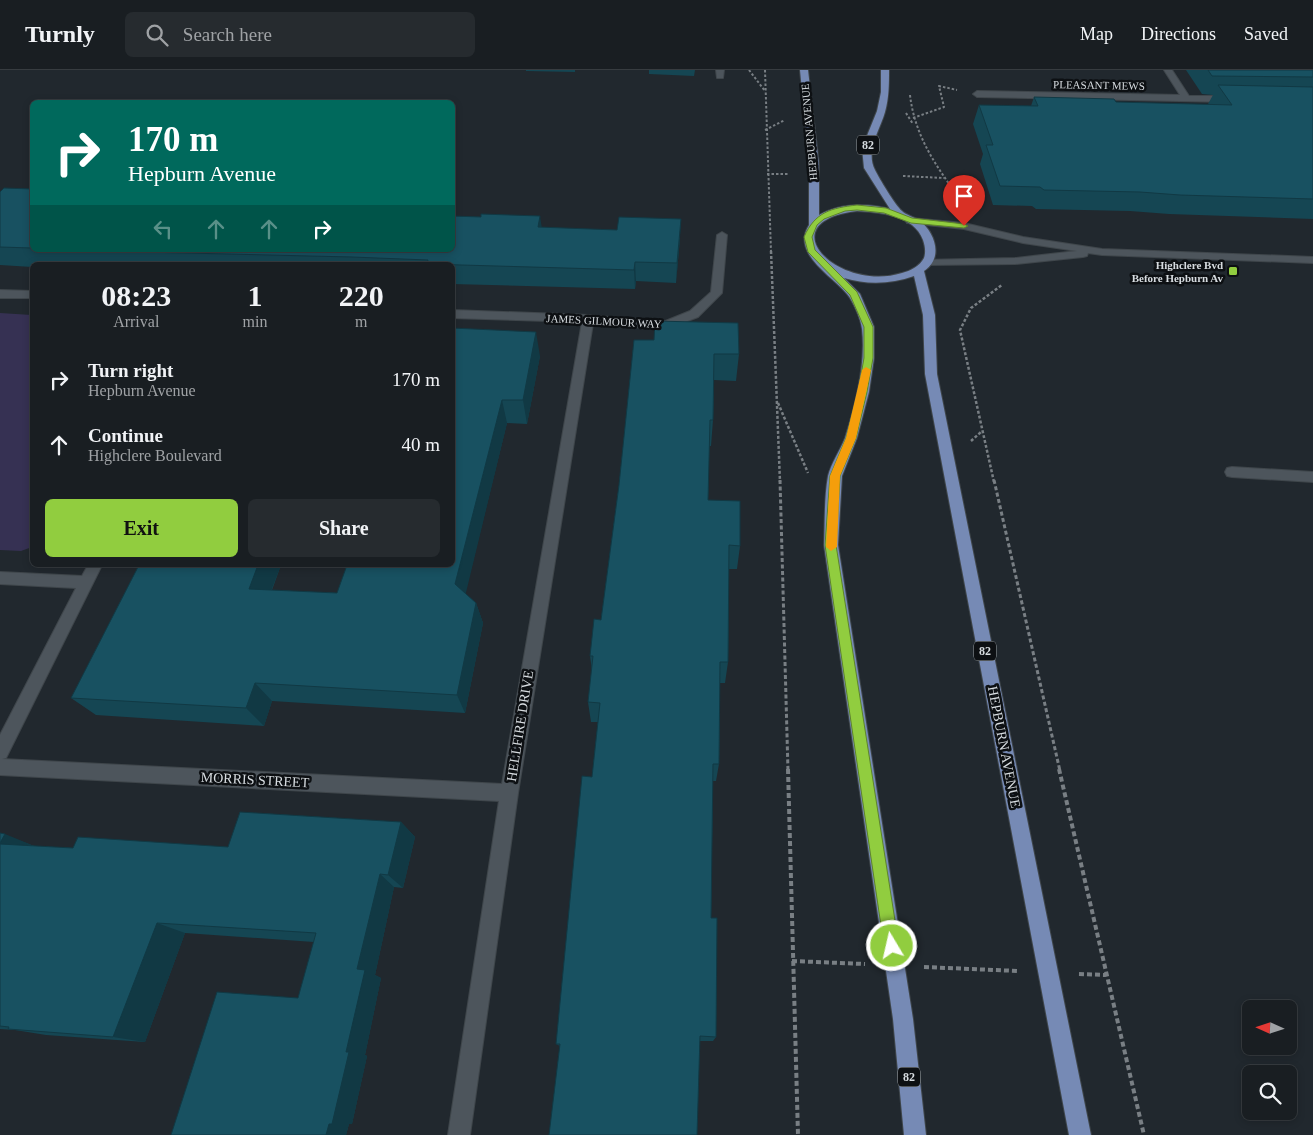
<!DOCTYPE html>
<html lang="en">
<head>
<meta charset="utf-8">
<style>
	body { margin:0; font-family:"Times New Roman",serif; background:#262b2f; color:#f1f3f6; height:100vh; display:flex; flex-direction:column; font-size:19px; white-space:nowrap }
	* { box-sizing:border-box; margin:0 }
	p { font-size:16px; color:#9fa2a5 }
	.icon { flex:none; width:28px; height:28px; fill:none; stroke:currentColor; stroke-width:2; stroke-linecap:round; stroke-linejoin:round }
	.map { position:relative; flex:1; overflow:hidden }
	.sheet { position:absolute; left:30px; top:192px; width:425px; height:305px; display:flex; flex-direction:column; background:#191e22; border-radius:8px; box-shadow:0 2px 8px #0003,0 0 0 1px #373c40 }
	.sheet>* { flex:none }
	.hud { position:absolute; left:30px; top:30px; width:425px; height:152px; border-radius:8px; box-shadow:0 2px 8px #0003,0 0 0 1px #373c40; background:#00695c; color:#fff; overflow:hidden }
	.needle { width:32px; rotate:273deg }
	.tools { position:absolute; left:1242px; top:930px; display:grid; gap:10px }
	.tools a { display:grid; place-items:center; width:55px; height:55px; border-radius:8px; background:#191e22; box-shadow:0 2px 8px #0003,0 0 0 1px #373c40; font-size:25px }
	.pin { position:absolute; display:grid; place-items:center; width:42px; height:42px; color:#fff; margin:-51px -21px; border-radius:50% 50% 50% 0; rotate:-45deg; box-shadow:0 0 5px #0007 }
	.pin .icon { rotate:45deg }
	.me { position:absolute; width:55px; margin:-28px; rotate:351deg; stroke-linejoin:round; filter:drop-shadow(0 0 4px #0008) }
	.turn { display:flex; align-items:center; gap:18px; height:105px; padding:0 15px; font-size:22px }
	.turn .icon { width:65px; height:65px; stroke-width:2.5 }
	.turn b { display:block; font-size:35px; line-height:42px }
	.lanes { display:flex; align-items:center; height:48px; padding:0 15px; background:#0003; justify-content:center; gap:25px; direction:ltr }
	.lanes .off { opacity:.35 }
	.eta { display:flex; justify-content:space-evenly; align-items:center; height:85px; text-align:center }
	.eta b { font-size:30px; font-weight:700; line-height:35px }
	.cta { display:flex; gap:10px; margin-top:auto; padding:10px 15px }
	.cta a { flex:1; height:58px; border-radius:8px; background:#91cd3f; color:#111; font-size:20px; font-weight:700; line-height:58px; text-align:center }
	.cta a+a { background:#262b2f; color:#f1f3f6 }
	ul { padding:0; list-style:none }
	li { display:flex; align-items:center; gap:15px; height:65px; padding:0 15px }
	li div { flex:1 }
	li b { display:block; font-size:19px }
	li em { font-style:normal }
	header { display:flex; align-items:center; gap:30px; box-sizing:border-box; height:70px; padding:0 25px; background:#191e22; border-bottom:1px solid #373c40 }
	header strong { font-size:24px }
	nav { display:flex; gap:28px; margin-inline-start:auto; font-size:18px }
	.search { width:350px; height:45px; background:#262b2f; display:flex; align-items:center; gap:12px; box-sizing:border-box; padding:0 18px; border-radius:8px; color:#9fa2a5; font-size:19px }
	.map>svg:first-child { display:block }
</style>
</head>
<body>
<header>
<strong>Turnly</strong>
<div class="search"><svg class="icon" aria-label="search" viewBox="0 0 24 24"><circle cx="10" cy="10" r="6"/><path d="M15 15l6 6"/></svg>Search here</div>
<nav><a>Map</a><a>Directions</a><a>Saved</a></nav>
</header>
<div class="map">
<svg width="1313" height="1065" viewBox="0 0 1313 1065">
	<rect width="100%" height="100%" fill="#21282e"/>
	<path fill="#363153" d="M0,243L32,245V477L21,481L0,480Z"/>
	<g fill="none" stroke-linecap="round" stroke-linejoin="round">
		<defs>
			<path id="street" d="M716,0H724L723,8H717Z
				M1164,0H1172L1189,26H1230L1234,29L1230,32L977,27L973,24L977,21L1180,25Z
				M722,162L727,165L722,223L698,247L664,260L593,253L518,723L470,1065H448L499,731L0,705V665L76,518L0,514V502L82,506L88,495H102L6,688L2,689L502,714L582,252L452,248V240L588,245L663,252L690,241L711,222L717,165Z
				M0,220L32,221V228H0Z
				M1232,397L1313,402V412L1232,407L1227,406L1225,402L1227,398Z"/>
			<path id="secondary" d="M911,148L964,153L1023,167L1102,179L1313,187V193L1102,185L1088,183L1087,186L1083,187L1015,194L927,195L923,194L922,192L923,190L1015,188L1077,181L1023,173L964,159L907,153L906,151L907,149Z"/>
			<path id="primary" d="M800,0H808L819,95V145C840,133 867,133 890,139L864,98L862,78L877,41L881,22V0H889C889,14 889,28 885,42C880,60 865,81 875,100C879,108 895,135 902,141C906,145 914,147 919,150C935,162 944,188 924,201L935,245L937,304L1091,1065H1069L925,304L923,245L914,206C891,214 868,215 844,208L860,224L874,257V288L869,322L857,368L842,406L838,475L913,949L926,1065H904L893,949L824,475C825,454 824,427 828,406C831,393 840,381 845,368C856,334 866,294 862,259C861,249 853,231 847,224C831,205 791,183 809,155V95ZM857,141C880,142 914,145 923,170C925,176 926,182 924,188C920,196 910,201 902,203C838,223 767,152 857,141Z"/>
		</defs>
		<use href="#street" stroke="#3f464b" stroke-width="2"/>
		<use href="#secondary" stroke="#3f464b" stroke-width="2"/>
		<use href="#primary" stroke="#3f464b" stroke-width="2"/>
		<path stroke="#797f84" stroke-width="2" stroke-dasharray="2.5 2" stroke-linecap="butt" d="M749,0L765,21
			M765,0L771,182
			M910,25C915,68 938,99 963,133
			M906,43L913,54
			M913,48L944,37L939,16L957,20
			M765,60L785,50
			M767,104H789
			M903,106L944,108"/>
		<path stroke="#797f84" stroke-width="2.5" stroke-dasharray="3 2" stroke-linecap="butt" d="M771,181L780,412
			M778,333L808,403
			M971,371L981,362
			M994,412L960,260L971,238L1002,215"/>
		<path stroke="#797f84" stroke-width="3" stroke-dasharray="4 2.5" stroke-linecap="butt" d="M780,410L788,701
			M994,410L1060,701"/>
		<path stroke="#797f84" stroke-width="4" stroke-dasharray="5 3" stroke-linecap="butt" d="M788,699L798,1065
			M1059,699L1144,1065
			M792,891L865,894
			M924,897L1018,901
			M1079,904L1106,905"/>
		<use href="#street" fill="#4d555c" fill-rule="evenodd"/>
		<use href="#secondary" fill="#4d555c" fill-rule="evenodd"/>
		<use href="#primary" fill="#768ab5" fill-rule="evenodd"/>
	</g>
	<path fill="#154653" d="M526,0H575V2L526,1Z
		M649,0H695L694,6L649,4Z
		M1186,0H1313V149L1169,144L1130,141L1036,139L1032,136L993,135L980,94L983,84L973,54L979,35L1031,36L1034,27L1116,32L1209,35L1208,34L1213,25L1202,24Z
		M32,119V180H452L542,157L680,168L676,213L636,211L635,219L452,214V195H32V197L0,195V122Z
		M452,258L540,286L527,354L507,353L465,524L476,533L483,553L465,643L272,631L264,656L96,645L71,628L281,495L272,520L337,523L452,495Z
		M634,270L739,284L736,311L714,310L713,350L711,376H709L708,430L740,476L737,499H729L728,592L725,613H720L719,694L716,711H713L711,848L716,967L713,971H700L560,976L556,974L592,707L598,652H591L588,632L592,600L590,586L601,550L619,415Z
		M401,752L415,767L403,818L394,817L375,905L381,908L365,985L367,986L352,1054H349L346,1065H171L298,928L314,872L185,863L145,972L46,965L15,960L0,959V763L34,776L73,778L228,777Z"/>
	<path fill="#113944" d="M540,146L543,165L538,157Z
		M681,149L680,168L676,213L677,193Z
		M635,192L636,211L635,219L634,200Z
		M536,262L540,286L527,354L523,330Z
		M502,330L507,353L463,535L455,514Z
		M258,495H281L264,539L249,519Z
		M476,533L483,553L465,643L457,625Z
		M255,613L272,631L264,656L246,638Z
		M401,752L415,767L403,818L388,805Z
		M5,764L39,778L0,775V773Z
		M380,804L394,817L375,905L381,908L365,985L367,986L352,1054H349L346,1065H326L346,982L357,899Z
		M157,853L185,863L145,972L113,967Z"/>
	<path fill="#185161" stroke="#113944" d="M1208,0H1313V7L1212,6Z
		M1218,15L1313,17V129L1180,125L1140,122L1044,120L1040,117L1000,116L986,75H993L979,35L1038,36L1034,27L1114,29L1116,32L1232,35Z
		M4,118L32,119V178L0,177V122Z
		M481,144L540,146L538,157L617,160L619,147L681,149L677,193L635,192L634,200L427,194L428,190L352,187L61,180H452V146L481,147Z
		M655,251L738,253L739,284H714L713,350H710L708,430L740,431V476L729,475L728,592H720L719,694H713L711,848H717L716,967L700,966L697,1065H549L560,974H556L582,706L592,707L600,633L588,632L593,586H590L594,549L601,550L619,415L634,270H654Z
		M452,258L536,262L523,330H502L455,514L476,533L457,625L255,613L246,638L71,628L139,495H258L249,519L337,523L347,495H452Z
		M240,742L401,752L388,805L380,804L357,899L365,900L346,982H349L332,1054H329L326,1065H171L217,922L298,928L316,863L157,853L113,967L8,959L9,957L0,956V774L73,778L78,767L228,777Z
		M0,763L5,764L0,773Z"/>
	<path fill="#91cd3f" stroke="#5e8529" d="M857,135L886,138L912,148L964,154L968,156L964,158L911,153L884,143L857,140L845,141L824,149L817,155L812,167L815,180L857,222L873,257V288L867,322L856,368L840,406L836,475L899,876L897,881L892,883L886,881L884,876L825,475L830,406L846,368L858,322L864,288V257L850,225L808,182L804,167C815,142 831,138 857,135Z"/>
	<path fill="#f59e0b" d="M866,297L871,300L856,368L840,406L837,477L831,481L826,477L830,406L846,368L862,300Z"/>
	<rect fill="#91cd3f" stroke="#0d1013" stroke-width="2" x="1228" y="196" width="10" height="10" rx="2.5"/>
	<g text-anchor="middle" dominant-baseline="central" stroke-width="5" stroke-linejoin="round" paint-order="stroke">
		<g font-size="11" fill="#d7dce0" stroke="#0d1013">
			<text transform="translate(1099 15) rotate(1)">PLEASANT MEWS</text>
			<text transform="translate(809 62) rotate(-95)">HEPBURN AVENUE</text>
			<text transform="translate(604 251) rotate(3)">JAMES GILMOUR WAY</text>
		</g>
		<g font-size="11" font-weight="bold" fill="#d7dce0" stroke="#0d1013" text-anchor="end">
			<text x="1223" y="195">Highclere Bvd<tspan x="1223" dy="13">Before Hepburn Av</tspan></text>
		</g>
		<g fill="#0d1013" stroke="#9a9fa2" stroke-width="1">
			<rect x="857" y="65.5" width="22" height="19" rx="4"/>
			<rect x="974" y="571.5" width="22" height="19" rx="4"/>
			<rect x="898" y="997.5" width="22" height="19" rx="4"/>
		</g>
		<g font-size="12" font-weight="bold" fill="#d7dce0">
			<text x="868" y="75">82</text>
			<text x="985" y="581">82</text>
			<text x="909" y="1007">82</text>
		</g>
		<g font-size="14" fill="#d7dce0" stroke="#0d1013">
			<text transform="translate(520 656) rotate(-81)">HELLFIRE DRIVE</text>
			<text transform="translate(1004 677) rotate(79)">HEPBURN AVENUE</text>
			<text transform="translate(255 710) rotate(3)">MORRIS STREET</text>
		</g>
	</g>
</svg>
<div class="tools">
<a><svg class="needle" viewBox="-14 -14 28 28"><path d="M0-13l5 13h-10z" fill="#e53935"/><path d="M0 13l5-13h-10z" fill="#9fa2a5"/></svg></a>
<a><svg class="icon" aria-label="search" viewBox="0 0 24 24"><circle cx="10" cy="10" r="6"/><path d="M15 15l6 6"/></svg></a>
</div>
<div class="pin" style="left:964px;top:156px;background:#d93025"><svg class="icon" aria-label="arrive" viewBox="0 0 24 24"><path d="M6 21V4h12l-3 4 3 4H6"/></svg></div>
<svg class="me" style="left:892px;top:876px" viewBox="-20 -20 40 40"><circle r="17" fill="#91cd3f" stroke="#fff" stroke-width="3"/><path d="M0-11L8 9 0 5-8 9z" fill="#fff"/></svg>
<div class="hud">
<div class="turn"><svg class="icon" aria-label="right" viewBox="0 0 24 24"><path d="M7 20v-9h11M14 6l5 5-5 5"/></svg><div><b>170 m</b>Hepburn Avenue</div></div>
<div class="lanes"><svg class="icon off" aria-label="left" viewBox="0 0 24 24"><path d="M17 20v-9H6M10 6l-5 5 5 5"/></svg><svg class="icon off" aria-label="ahead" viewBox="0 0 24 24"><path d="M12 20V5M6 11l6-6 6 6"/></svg><svg class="icon off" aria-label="ahead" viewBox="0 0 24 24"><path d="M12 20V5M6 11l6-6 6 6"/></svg><svg class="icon" aria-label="right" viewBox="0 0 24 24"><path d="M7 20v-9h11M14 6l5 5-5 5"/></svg></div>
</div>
<section class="sheet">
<div class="eta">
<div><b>08:23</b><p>Arrival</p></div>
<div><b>1</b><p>min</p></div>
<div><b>220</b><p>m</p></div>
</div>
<ul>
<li><svg class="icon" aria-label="right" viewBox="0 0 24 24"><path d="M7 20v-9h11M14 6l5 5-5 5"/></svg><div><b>Turn right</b><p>Hepburn Avenue</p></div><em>170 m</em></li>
<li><svg class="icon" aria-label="ahead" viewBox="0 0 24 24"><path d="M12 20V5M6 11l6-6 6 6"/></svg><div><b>Continue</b><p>Highclere Boulevard</p></div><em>40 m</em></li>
</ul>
<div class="cta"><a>Exit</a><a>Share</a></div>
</section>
</div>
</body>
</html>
